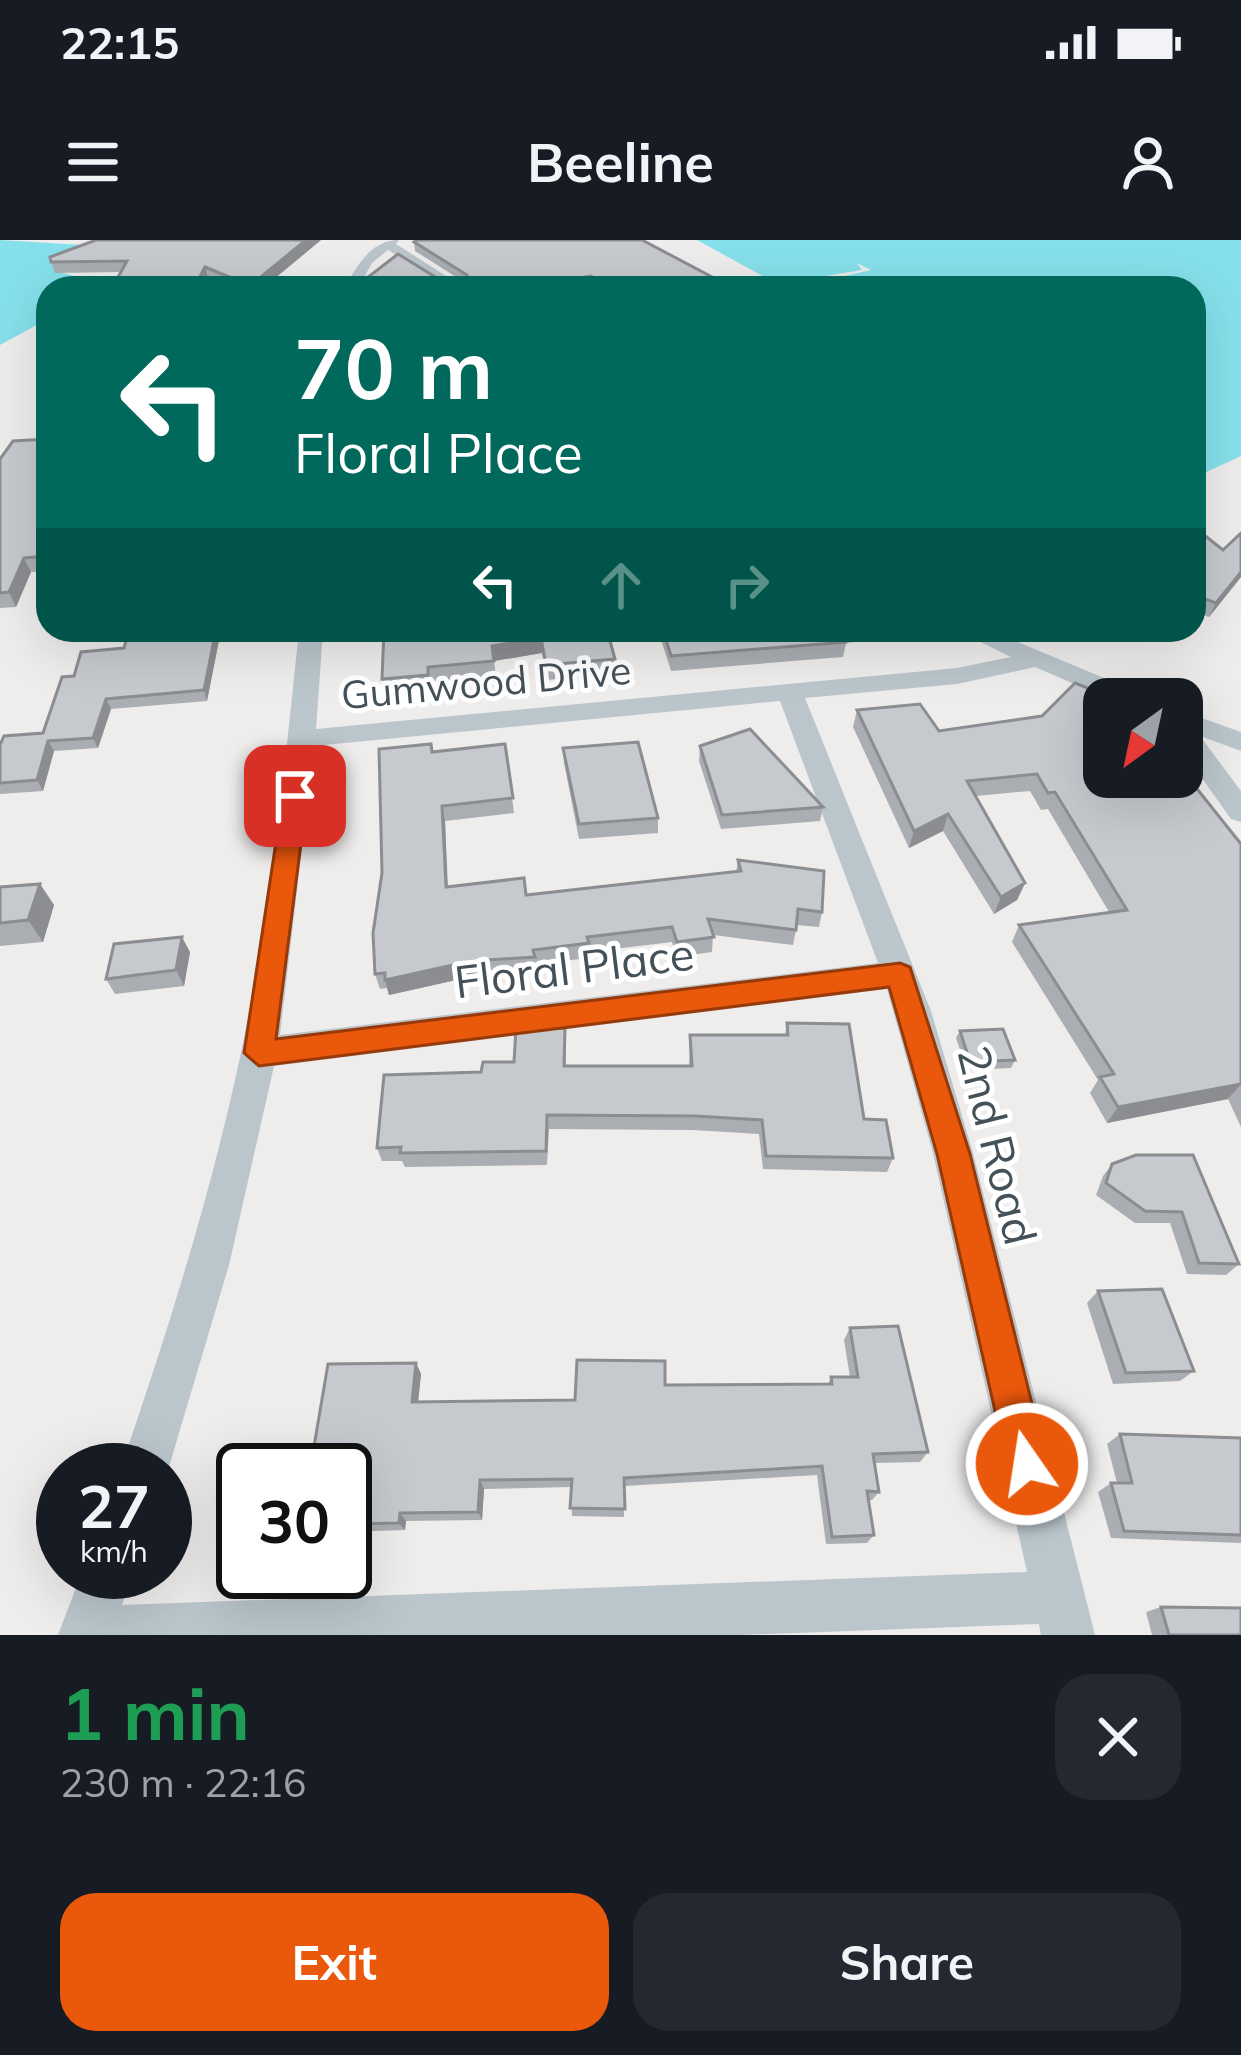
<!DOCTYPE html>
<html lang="en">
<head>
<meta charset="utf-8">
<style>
	body { margin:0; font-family:Mulish,sans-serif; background:#242831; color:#f1f3f6; height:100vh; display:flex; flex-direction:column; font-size:45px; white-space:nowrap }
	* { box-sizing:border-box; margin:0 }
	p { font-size:39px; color:#9ea1a6 }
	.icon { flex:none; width:66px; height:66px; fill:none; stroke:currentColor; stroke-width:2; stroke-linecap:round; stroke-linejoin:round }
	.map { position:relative; height:1395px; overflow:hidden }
	.drawer { display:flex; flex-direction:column; background:#171b24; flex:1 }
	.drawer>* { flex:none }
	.guide { position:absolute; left:36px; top:36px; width:1170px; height:366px; border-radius:36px; box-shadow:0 12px 48px #0002; background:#00695c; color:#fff; overflow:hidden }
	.needle { width:78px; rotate:213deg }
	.controls { position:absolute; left:1083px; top:438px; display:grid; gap:24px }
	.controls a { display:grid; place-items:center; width:120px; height:120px; border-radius:24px; background:#171b24; box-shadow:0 12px 48px #0002; font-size:60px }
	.speed { position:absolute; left:36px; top:1203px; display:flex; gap:24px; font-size:60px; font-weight:700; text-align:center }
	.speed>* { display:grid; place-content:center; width:156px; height:156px; border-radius:50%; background:#171b24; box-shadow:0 12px 48px #0002; line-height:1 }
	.speed small { font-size:30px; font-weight:400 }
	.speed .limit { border:6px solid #111; border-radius:18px; background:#fff; color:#111 }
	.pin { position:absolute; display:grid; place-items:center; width:102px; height:102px; color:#fff; margin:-51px; border-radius:24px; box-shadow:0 6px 18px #0006 }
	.me { position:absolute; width:132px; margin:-66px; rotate:347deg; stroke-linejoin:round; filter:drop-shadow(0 0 9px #0008) }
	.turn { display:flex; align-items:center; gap:42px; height:252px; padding:0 60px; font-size:54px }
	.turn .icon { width:156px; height:156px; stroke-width:2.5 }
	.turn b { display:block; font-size:84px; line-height:102px }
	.lanes { display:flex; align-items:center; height:114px; padding:0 60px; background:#0003; justify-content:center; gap:60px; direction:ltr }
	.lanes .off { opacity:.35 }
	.round { display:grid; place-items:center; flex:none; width:126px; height:126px; border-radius:36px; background:#242831 }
	.head { display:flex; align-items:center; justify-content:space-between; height:204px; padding:0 60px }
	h1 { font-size:72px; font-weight:700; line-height:90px; color:#1e9e55 }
	.cta { display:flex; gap:24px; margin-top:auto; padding:24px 60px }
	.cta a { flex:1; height:138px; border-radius:36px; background:#ea580c; color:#fff; font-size:48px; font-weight:700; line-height:138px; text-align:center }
	.cta a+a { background:#242831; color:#f1f3f6 }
	.status { display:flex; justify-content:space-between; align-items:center; height:84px; padding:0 60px; background:#171b24; direction:ltr }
	.status svg { height:33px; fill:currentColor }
	header { display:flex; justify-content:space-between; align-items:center; height:156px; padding:0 60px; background:#171b24; font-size:54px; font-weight:700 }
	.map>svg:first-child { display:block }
</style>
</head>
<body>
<div class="status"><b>22:15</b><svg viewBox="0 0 49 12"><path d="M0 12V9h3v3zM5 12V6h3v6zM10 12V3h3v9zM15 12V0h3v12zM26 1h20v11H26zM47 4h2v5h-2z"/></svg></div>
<header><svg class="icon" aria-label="menu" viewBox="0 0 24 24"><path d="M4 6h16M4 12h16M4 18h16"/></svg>Beeline<svg class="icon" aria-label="person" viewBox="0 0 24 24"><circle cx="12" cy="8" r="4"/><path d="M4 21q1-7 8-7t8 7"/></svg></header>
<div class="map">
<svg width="1241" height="1395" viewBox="0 0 1241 1395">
	<rect width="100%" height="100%" fill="#efecec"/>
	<path fill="#86e0eb" d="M0,0L83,5L63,33L74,36L67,48H48V79L0,105Z
		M697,0H1241V216L1200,235L1194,233V189L1204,187L1194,183V48H791L871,30L857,23L862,30L777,44Z"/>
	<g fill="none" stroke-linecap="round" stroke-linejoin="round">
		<path fill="#bac5cc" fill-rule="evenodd" d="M399,0L396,4L465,48H448L388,10L372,23L358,48H344C358,25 371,0 399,0Z
			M299,390H323L316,489L957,428L1011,417L956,390H989L1140,453L1144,459H1109L1035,427L957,444L805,458L931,771L973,913L1095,1395H1041L1039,1384L739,1395H58L82,1332H134L122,1365L1027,1332L933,913L887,749L274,826L229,1025L168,1230L165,1238V1230H120C173,1077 221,922 251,763C274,639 286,514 299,390ZM780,461L878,723L280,795L314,506Z
			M1182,471L1241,492V511L1200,496L1241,551V582L1231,579L1182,510Z"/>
	</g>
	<path fill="#aaaeb2" d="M321,0L268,44L317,48H232L208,38L121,32L55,33L51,22Z
		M414,2L733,48H595L591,45L574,48H354L464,42L415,11Z
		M48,199V331L31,332L16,367L0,368V219Z
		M1194,287L1223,310L1241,293V337L1209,377L1194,372Z
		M129,390H221L207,461L111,469L98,508L54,511L43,551L0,554V505L43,493L74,436L124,408Z
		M384,390H641L610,399L615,419V434L547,440L542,413L494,421L496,436L431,442V450L386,454L382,439Z
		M658,390H891L889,399L846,403L843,417L671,431Z
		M857,470L1104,537L1241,604V887L1228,859L1107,883L1090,853L1098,840L1012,702L1019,685L1109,672L1048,569L1041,570L1030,551L976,556L1025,643L1017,660L994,674L943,591L909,608L853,487Z
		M505,504L514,573L445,581L448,647L526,655L736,632L738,620L822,672L819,687L797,685L793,705L713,695L712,712L676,717L672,702L589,712V718L535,724L536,732L474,736L389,755L387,748L380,749L375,734L433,512Z
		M700,506L823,567L820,581L721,589L699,521Z
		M563,508L658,578V593L579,599L564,523Z
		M40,644L54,665L43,702L0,706V647Z
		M190,712L184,746L115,754L106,739Z
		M787,783L893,918L887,932L763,929L759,894L693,890L549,889L547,925L405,927L402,921H382L377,908L481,832L514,822L565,788L566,826H689L690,795H785Z
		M960,791L1015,820L1011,828L967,830L956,798Z
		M1136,915L1239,1024L1226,1035L1187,1034L1170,983H1135L1096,955L1103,936L1112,924Z
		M1098,1051L1194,1131L1180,1141L1113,1144L1087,1063Z
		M850,1088L928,1212L920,1222L874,1223L879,1252L872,1260H868L874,1295L867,1303L826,1304L817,1235L624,1246V1277L572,1276L571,1247L484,1249L482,1280L406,1281L405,1290L345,1292V1230L416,1123L421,1134L418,1162L575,1160L665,1145L828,1144L831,1137H850L844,1100Z
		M1120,1194L1241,1198V1303L1111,1298L1098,1252L1111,1243H1117L1107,1204Z
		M1161,1367L1241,1395H1152L1146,1372Z"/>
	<path fill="#8b8d91" d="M306,0H321L263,48L251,45Z
		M205,27L208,38L203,48H194Z
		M591,36V45L574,48H516Z
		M24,318L31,332L16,367L9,352Z
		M1241,332V337L1209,377L1216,363Z
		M216,390H221L207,461L204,450Z
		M606,390H641L606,400Z
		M541,398L542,413L494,421L492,406Z
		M106,459L111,469L98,508L93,498Z
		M48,501L54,511L43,551L37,540Z
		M442,566L445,581L448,663L446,647Z
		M948,574L943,591L909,608L914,591Z
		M1025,643L1017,660L994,674L1001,657Z
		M40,644L54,665L43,702L28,680Z
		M182,697L190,712L184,746L176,730Z
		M471,721L474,736L389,755L385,740Z
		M1241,844L1228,859L1107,883L1118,867Z
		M416,1123L421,1134L417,1172L412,1162Z
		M480,1240L484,1249L482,1280L478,1272Z
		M400,1273L406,1281L405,1290L399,1283Z"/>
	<path fill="#c6cacf" stroke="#8b8d91" stroke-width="3" d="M96,0H306L251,45L316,41L315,48H239L240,45H249L205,27L194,48H112L127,21L51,22L50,17Z
		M417,0H642L733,48H609L591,36L516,48H354L398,14L445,43L467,42V35L414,2Z
		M48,199V316L24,318L9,352L0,353V219L13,201Z
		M1194,287L1223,310L1241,293V332L1216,363L1194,355V310L1197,307L1194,306Z
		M129,390H216L204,450L106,459L93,498L48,501L37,540L0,543V505L4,496L43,493L62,437L74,436L81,412L124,408Z
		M384,390H607L615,419L546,425L541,398L492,406L494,421L428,427V435L382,439Z
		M663,390H846V402L671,416Z
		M1075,443L1105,455L1108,459H1104V537H1182V530L1241,604V844L1118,867L1100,837L1114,834L1019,685L1127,670L1055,552L1048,553L1037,534L967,541L1025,643L1001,657L948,574L914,591L857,470L920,464L939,491L1042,476Z
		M750,489L823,567L722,575L700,506Z
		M638,502L658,578L579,584L563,508Z
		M431,504L432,512L505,504L513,558L442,566L446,647L524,638L526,655L741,631L738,620L824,631L822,672L798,669L796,690L708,679L714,697L677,702L672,687L587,697L589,703L533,710L535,717L471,721L385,740V733L375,734L373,693L382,633L379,509Z
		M40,644L28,680L0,683V647Z
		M182,697L176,730L106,739L114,704Z
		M787,783L849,784L864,879L886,880L893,918L766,916L762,880L695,876L547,875L546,911L400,913L401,907L377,908L384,835L481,832L483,822H514L516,789L565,788L564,826H692L690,795H788Z
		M1003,789L1015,820L970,822L960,791Z
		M1136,915H1193L1239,1024L1199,1023L1182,972L1145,971L1106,943L1112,924Z
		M1162,1049L1194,1131L1126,1133L1098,1051Z
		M898,1086L928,1212L873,1214L879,1252L867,1251L874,1295L832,1297L822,1226L624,1238L625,1269L570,1268L572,1239L480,1240L478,1272L400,1273L399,1283L345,1284V1230H310L328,1124L416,1123L412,1162L575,1160L577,1120L665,1121V1145L832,1144L831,1137H858L850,1088Z
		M1120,1194L1241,1198V1295L1124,1291L1111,1243H1132Z
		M1161,1367L1241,1368V1395H1169Z"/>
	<path fill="#ea580c" stroke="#983908" stroke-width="3" d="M295,548L307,556L276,799L900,723L910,727L970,914L1047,1224L1041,1238L1027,1244L1013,1238L1007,1224L937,914L889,747L259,826L244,813L283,556Z"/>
	<g text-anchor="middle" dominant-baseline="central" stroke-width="10" stroke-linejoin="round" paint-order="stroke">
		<g font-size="39" fill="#455159" stroke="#fff">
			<text transform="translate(486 442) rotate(-5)">Gumwood Drive</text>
		</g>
		<g font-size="45" fill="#455159" stroke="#fff">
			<text transform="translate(574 727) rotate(-7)">Floral Place</text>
			<text transform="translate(998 905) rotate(76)">2nd Road</text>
		</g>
	</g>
</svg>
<div class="controls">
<a><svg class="needle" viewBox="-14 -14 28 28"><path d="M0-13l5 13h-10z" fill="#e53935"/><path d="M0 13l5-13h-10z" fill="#9ea1a6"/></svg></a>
</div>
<div class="speed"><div>27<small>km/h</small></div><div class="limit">30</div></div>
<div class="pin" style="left:295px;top:556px;background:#d93025"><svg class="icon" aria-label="arrive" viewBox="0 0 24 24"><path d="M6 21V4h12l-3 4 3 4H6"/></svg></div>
<svg class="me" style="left:1027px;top:1224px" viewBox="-20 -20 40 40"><circle r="17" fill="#ea580c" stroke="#fff" stroke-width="3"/><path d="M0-11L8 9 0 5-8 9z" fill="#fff"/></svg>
<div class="guide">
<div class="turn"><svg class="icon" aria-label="left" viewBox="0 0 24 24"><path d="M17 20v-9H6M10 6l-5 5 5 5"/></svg><div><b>70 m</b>Floral Place</div></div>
<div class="lanes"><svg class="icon" aria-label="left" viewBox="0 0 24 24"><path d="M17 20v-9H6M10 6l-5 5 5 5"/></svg><svg class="icon off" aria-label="ahead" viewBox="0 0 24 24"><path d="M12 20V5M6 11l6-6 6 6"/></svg><svg class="icon off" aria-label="right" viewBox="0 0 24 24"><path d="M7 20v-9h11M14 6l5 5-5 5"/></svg></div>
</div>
</div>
<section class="drawer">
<div class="head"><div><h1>1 min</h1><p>230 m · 22:16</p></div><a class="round"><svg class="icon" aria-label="close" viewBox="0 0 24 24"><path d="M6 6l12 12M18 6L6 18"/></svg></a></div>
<div class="cta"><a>Exit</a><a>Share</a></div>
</section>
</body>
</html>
